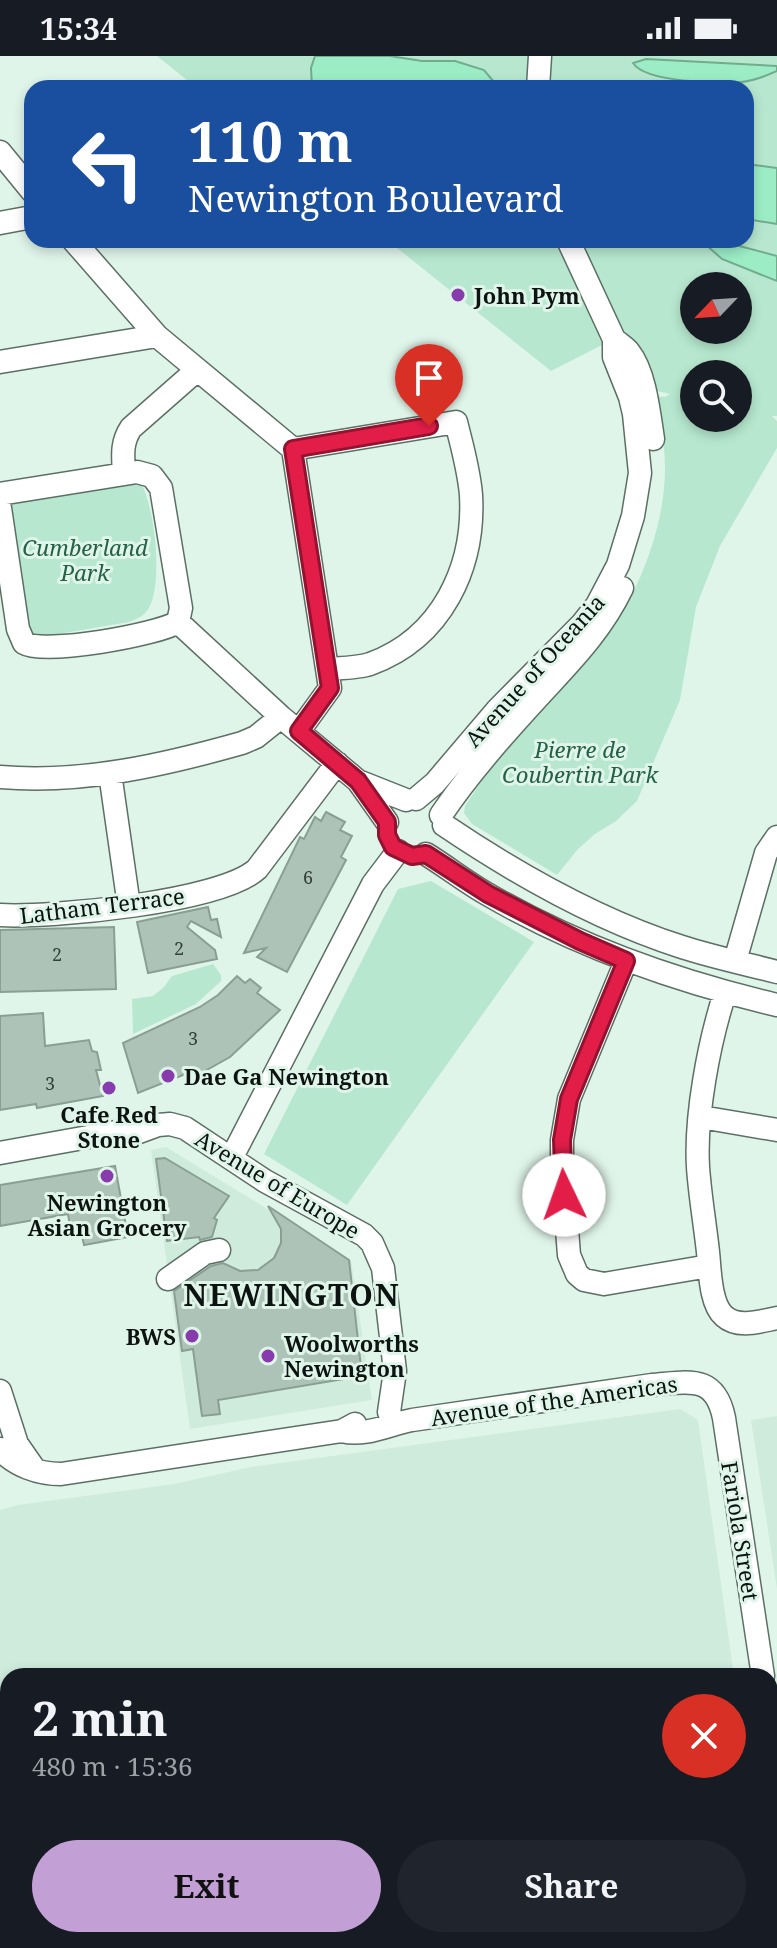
<!DOCTYPE html>
<html lang="en">
<head>
<meta charset="utf-8">
<style>
	body { margin:0; font-family:"Noto Serif",serif; background:#20242c; color:#f1f3f6; height:100vh; display:flex; flex-direction:column; font-size:30px; white-space:nowrap }
	* { box-sizing:border-box; margin:0 }
	p { font-size:26px; color:#9ea1a6 }
	.icon { flex:none; width:44px; height:44px; fill:none; stroke:currentColor; stroke-width:2; stroke-linecap:round; stroke-linejoin:round }
	.map { position:relative; flex:1; overflow:hidden }
	.sheet { position:absolute; left:0px; top:1612px; width:778px; height:280px; display:flex; flex-direction:column; background:#171b24; border-radius:24px 24px 0 0; box-shadow:0 4px 12px #0003 }
	.sheet>* { flex:none }
	.banner { position:absolute; left:24px; top:24px; width:730px; height:168px; border-radius:24px; box-shadow:0 4px 12px #0003; background:#1a4fa0; color:#fff; overflow:hidden }
	.needle { width:52px; rotate:245deg }
	.buttons { position:absolute; left:680px; top:216px; display:grid; gap:16px }
	.buttons a { display:grid; place-items:center; width:72px; height:72px; border-radius:50%; background:#171b24; box-shadow:0 4px 12px #0003; font-size:40px }
	.pin { position:absolute; display:grid; place-items:center; width:68px; height:68px; color:#fff; margin:-82px -34px; border-radius:50% 50% 50% 0; rotate:-45deg; box-shadow:0 0 8px #0007 }
	.pin .icon { rotate:45deg }
	.me { position:absolute; width:88px; margin:-44px; rotate:357deg; stroke-linejoin:round; filter:drop-shadow(0 0 6px #0008) }
	.turn { display:flex; align-items:center; gap:28px; height:168px; padding:0 32px; font-size:36px }
	.turn .icon { width:104px; height:104px; stroke-width:2.5 }
	.turn b { display:block; font-size:56px; line-height:68px }
	.round { display:grid; place-items:center; flex:none; width:84px; height:84px; border-radius:42px; background:#20242c }
	.summary { display:flex; align-items:center; justify-content:space-between; height:136px; padding:0 32px }
	h1 { font-size:48px; font-weight:700; line-height:60px }
	.primary-button { display:flex; gap:16px; margin-top:auto; padding:16px 32px }
	.primary-button a { flex:1; height:92px; border-radius:48px; background:#c2a0d5; color:#111; font-size:32px; font-weight:700; line-height:92px; text-align:center }
	.primary-button a+a { background:#20242c; color:#f1f3f6 }
	.status { display:flex; justify-content:space-between; align-items:center; height:56px; padding:0 40px; background:#171b24; direction:ltr }
	.status svg { height:22px; fill:currentColor }
	.map>svg:first-child { display:block }
</style>
</head>
<body>
<div class="status"><b>15:34</b><svg viewBox="0 0 49 12"><path d="M0 12V9h3v3zM5 12V6h3v6zM10 12V3h3v9zM15 12V0h3v12zM26 1h20v11H26zM47 4h2v5h-2z"/></svg></div>
<div class="map">
<svg width="777" height="1892" viewBox="0 0 777 1892">
	<rect width="100%" height="100%" fill="#e0f5ea"/>
	<path fill="#ceebdc" d="M166,1091L351,1204L372,1344L190,1373L151,1094Z
		M680,1353L698,1364L734,1620H8V1884H770V1861L775,1892H490L489,1889L470,1892H0V1454L18,1449L174,1428L251,1411Z
		M777,1360V1533L751,1364Z"/>
	<path fill="#b7e8cf" fill-rule="evenodd" d="M157,0H777V360H772L777,365V392L720,490L696,551L680,644L637,745L616,765L595,778L578,793L557,819L472,768L464,757L465,750C483,724 499,694 520,670C544,642 575,620 598,592C636,544 665,474 665,412C665,387 660,364 655,340L665,341L670,338L644,332L614,283L551,315L387,184H746V32H197ZM694,230H738V274H694ZM694,318H738V362H694Z
		M129,428L142,429C155,455 163,526 149,552C144,560 137,563 129,566L41,581L30,577L25,564L8,451L16,446Z
		M431,825L534,886L347,1149L264,1098L398,833Z
		M213,908L221,919V925L196,948L133,978L132,943L153,940L164,931L172,920Z"/>
	<path fill="#9cedc6" stroke="#71ac8f" stroke-width="2" d="M315,0H390L422,5H455L484,14L499,32H312L311,12Z
		M646,3L777,10V15C766,20 753,25 741,26C718,27 646,27 633,7Z
		M746,108L777,112V168L746,163Z
		M717,184L777,200V225L722,203L705,188Z"/>
	<path fill="#aec3b8" stroke="#8a9e93" stroke-width="2" d="M326,756L345,766L340,774L352,780L341,801L346,804L287,916L257,901L266,892L244,897L300,781L304,783L315,761L321,765Z
		M208,851L211,864L217,863L221,881L191,865L187,871L215,894L217,903L148,917L137,866Z
		M114,871L116,933L0,936V874Z
		M237,920L245,927L250,923L261,932L257,937L280,954L230,1001L196,1020L193,1015L138,1037L123,987L200,951L218,939Z
		M43,957L45,990L89,984L92,995L97,996L101,1014H96L103,1040L37,1052L36,1048L0,1054V960Z
		M165,1102L229,1140L214,1162L217,1164L212,1181L200,1184L199,1181L167,1185L156,1103Z
		M115,1110L128,1181L84,1189L82,1180L72,1182L68,1158L0,1170V1129Z
		M268,1150L349,1204L362,1320L218,1344L220,1358L202,1360L193,1293L182,1295L174,1235L211,1210L223,1207L240,1215L258,1214L274,1202L281,1187V1173Z"/>
	<g fill="none" stroke-linecap="round" stroke-linejoin="round">
		<defs>
			<path id="minor" d="M538,32L540,0
				M0,96L32,135
				M0,167L32,161
				M73,184L157,280L293,393L330,632L299,675
				M614,283C618,287 625,291 629,296C645,316 649,357 653,383
				M0,306L157,280
				M293,393L456,366C462,390 469,414 471,439C475,511 442,582 370,608C358,612 341,612 327,613
				M124,418C123,400 121,387 131,372L197,314
				M0,438L137,416L152,420L161,432L181,552L178,566C157,579 44,599 24,587L18,573L0,452
				M178,566L281,661L358,725L387,766
				M110,717L129,850
				M0,721C82,728 164,709 242,687L256,681L281,661
				M358,725L406,744
				M416,743L435,727L497,654L582,568L597,549L618,509L633,460L640,417L634,358L630,341L614,301V283L568,184
				M441,759C472,713 514,667 552,626C580,596 604,569 622,532
				M444,769C518,819 597,864 682,891C713,901 746,908 777,916
				M426,798C447,811 466,826 487,838C578,891 675,925 777,949
				M0,859C51,862 221,846 257,813L337,707
				M626,905L569,1043L562,1084V1109L569,1199L577,1218L584,1224L604,1228L709,1210
				M735,905L766,797L777,781
				M725,937C709,986 695,1060 698,1111C700,1140 705,1168 708,1196C710,1214 710,1248 724,1260C738,1273 761,1265 777,1262
				M701,1061L777,1074
				M0,1097L116,1076H139L158,1069L170,1068L185,1072L265,1125L364,1179L372,1187L383,1212L395,1315L389,1356L394,1367
				M232,1101L373,828L398,795
				M168,1223L205,1197L219,1194
				M0,1335L17,1388L33,1411
				M342,1375C366,1381 389,1368 412,1364L652,1329C689,1326 715,1318 724,1362L763,1620
				M0,1393C15,1410 39,1418 61,1418L342,1375L355,1368
				M770,1665L777,1710"/>
		</defs>
		<use href="#minor" stroke="#5c6f65" stroke-width="25"/>
		<use href="#minor" stroke="#fff" stroke-width="22"/>
	</g>
	<g fill="none" stroke-linecap="round" stroke-linejoin="round">
		<defs>
			<path id="route" d="M429,370L293,393L330,632L299,675L358,725L387,766V779L393,791L412,800L426,798L488,838L580,885L626,905L569,1043L562,1084L564,1139"/>
		</defs>
		<use href="#route" stroke="#92132f" stroke-width="20"/>
		<use href="#route" stroke="#e11d48" stroke-width="14"/>
	</g>
	<g fill="#883bac" stroke="#e0f5ea" stroke-width="3">
		<circle cx="458" cy="239" r="8"/>
		<circle cx="168" cy="1020" r="8"/>
		<circle cx="109" cy="1032" r="8"/>
		<circle cx="107" cy="1120" r="8"/>
		<circle cx="192" cy="1280" r="8"/>
		<circle cx="268" cy="1300" r="8"/>
	</g>
	<g text-anchor="middle" dominant-baseline="central" stroke-width="6" stroke-linejoin="round" paint-order="stroke">
		<g font-size="18" fill="#343f3a">
			<text x="308" y="821">6</text>
			<text x="179" y="892">2</text>
			<text x="57" y="898">2</text>
			<text x="193" y="982">3</text>
			<text x="50" y="1027">3</text>
		</g>
		<g font-size="22" font-weight="bold" fill="#0c1310" stroke="#e0f5ea" text-anchor="start">
			<text x="474" y="239">John Pym</text>
			<text x="184" y="1020">Dae Ga Newington</text>
			<text x="109" y="1058" text-anchor="middle">Cafe Red<tspan x="109" dy="25">Stone</tspan></text>
			<text x="107" y="1146" text-anchor="middle">Newington<tspan x="107" dy="25">Asian Grocery</tspan></text>
			<text x="176" y="1280" text-anchor="end">BWS</text>
			<text x="284" y="1287">Woolworths<tspan x="284" dy="25">Newington</tspan></text>
		</g>
		<g font-size="22" font-style="italic" fill="#256148" stroke="#e0f5ea">
			<text x="85" y="491">Cumberland<tspan x="85" dy="25">Park</tspan></text>
			<text x="580" y="693">Pierre de<tspan x="580" dy="25">Coubertin Park</tspan></text>
		</g>
		<g font-size="22" fill="#0c1310" stroke="#e0f5ea">
			<text transform="translate(534 614) rotate(-48)">Avenue of Oceania</text>
			<text transform="translate(102 849) rotate(-7)">Latham Terrace</text>
			<text transform="translate(278 1128) rotate(31)">Avenue of Europe</text>
			<text transform="translate(554 1344) rotate(-8)">Avenue of the Americas</text>
			<text transform="translate(741 1475) rotate(81)">Fariola Street</text>
		</g>
		<g font-size="30" font-weight="bold" letter-spacing="2" fill="#0c1310" stroke="#e0f5ea">
			<text x="292" y="1238">NEWINGTON</text>
		</g>
	</g>
</svg>
<div class="buttons">
<a><svg class="needle" viewBox="-14 -14 28 28"><path d="M0-13l5 13h-10z" fill="#e53935"/><path d="M0 13l5-13h-10z" fill="#9ea1a6"/></svg></a>
<a><svg class="icon" aria-label="search" viewBox="0 0 24 24"><circle cx="10" cy="10" r="6"/><path d="M15 15l6 6"/></svg></a>
</div>
<div class="pin" style="left:429px;top:370px;background:#d93025"><svg class="icon" aria-label="arrive" viewBox="0 0 24 24"><path d="M6 21V4h12l-3 4 3 4H6"/></svg></div>
<svg class="me" style="left:564px;top:1139px" viewBox="-20 -20 40 40"><circle r="19" fill="#fff"/><path d="M0-13L10 11 0 6-10 11z" fill="#e11d48"/></svg>
<div class="banner">
<div class="turn"><svg class="icon" aria-label="left" viewBox="0 0 24 24"><path d="M17 20v-9H6M10 6l-5 5 5 5"/></svg><div><b>110 m</b>Newington Boulevard</div></div>
</div>
<section class="sheet">
<div class="summary"><div><h1>2 min</h1><p>480 m · 15:36</p></div><a class="round" style="background:#d93025;color:#fff"><svg class="icon" aria-label="close" viewBox="0 0 24 24"><path d="M6 6l12 12M18 6L6 18"/></svg></a></div>
<div class="primary-button"><a>Exit</a><a>Share</a></div>
</section>
</div>
</body>
</html>
